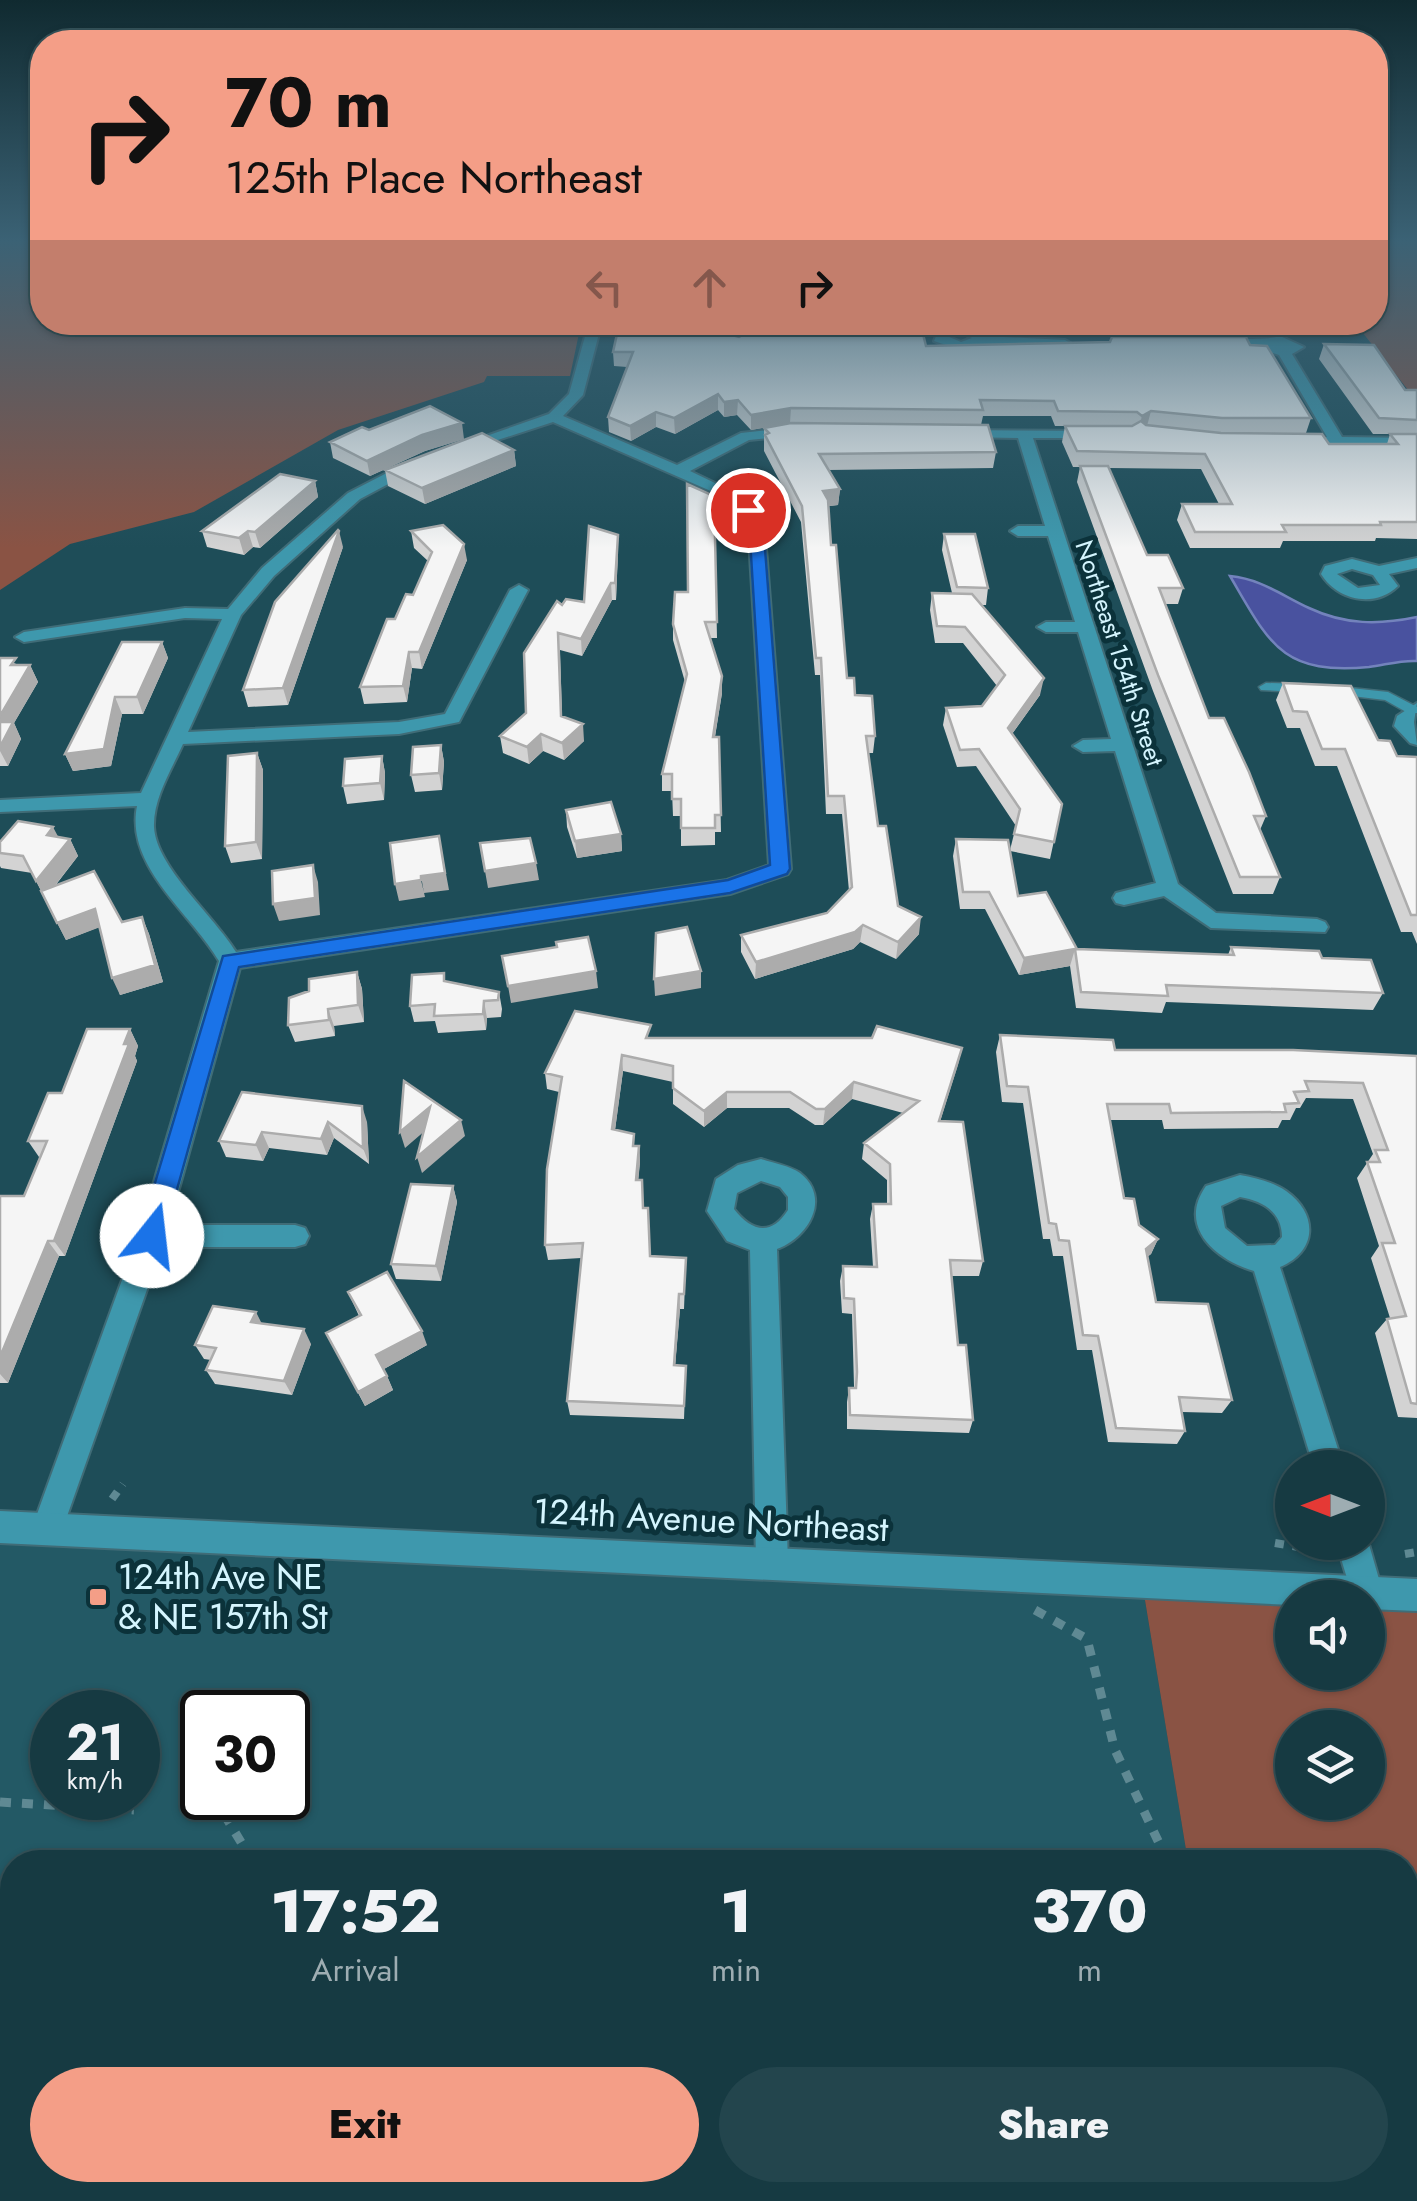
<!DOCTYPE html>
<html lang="en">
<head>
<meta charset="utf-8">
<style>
	body { margin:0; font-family:Jost,sans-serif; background:#23454d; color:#f1f3f6; height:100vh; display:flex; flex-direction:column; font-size:38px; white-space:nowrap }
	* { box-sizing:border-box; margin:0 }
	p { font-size:32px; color:#9eadb2 }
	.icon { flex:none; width:55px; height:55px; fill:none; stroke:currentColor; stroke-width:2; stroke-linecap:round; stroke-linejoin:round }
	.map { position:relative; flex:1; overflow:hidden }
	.side { position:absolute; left:0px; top:1850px; width:1418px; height:352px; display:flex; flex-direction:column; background:#163a42; border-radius:40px 40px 0 0; box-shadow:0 2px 8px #0004,0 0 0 2px #35545b }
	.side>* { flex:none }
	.hud { position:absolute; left:30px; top:30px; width:1358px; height:305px; border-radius:40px; box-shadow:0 2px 8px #0004,0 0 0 2px #35545b; background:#f49e87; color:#111; overflow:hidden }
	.needle { width:65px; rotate:270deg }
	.buttons { position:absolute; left:1275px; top:1450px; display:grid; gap:20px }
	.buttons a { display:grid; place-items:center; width:110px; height:110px; border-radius:50%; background:#163a42; box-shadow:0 2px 8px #0004,0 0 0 2px #35545b; font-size:50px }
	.speed { position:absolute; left:30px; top:1690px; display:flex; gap:20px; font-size:50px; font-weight:700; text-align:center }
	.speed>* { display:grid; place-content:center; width:130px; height:130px; border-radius:50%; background:#163a42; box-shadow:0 2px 8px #0004,0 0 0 2px #35545b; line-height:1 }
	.speed small { font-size:25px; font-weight:400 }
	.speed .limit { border:5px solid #111; border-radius:15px; background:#fff; color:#111 }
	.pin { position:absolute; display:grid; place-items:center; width:85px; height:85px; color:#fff; margin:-42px; border:5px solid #fff; border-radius:50%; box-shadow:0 2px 10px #0007 }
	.me { position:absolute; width:110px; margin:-55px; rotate:16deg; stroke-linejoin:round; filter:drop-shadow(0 0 8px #0008) }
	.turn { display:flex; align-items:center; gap:35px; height:210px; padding:0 30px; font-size:45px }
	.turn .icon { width:130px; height:130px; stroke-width:2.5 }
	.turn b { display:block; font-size:70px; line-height:85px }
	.lanes { display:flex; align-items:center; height:95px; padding:0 30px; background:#0003; justify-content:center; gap:50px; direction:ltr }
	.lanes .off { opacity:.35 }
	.eta { display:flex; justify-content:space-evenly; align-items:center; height:170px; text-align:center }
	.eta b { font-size:60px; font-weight:800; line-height:70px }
	.button { display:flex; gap:20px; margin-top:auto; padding:20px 30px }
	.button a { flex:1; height:115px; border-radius:60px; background:#f49e87; color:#111; font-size:40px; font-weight:800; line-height:115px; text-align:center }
	.button a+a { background:#23454d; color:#f1f3f6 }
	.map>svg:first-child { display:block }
</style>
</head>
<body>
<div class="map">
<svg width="1417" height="2201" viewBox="0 0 1417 2201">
	<rect width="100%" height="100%" fill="#1e4d58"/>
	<path fill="#235965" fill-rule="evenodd" d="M0,1527L1142,1582L1188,1862H12V2190H1241L1243,2201H0ZM52,1712H138V1798H52ZM202,1712H288V1798H202Z"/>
	<path fill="#8a5344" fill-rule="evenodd" d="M0,240H42V322L581,324L570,376H487L484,382L338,430L194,512L70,544L0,590Z
		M1375,240H1417V390H1408L1355,323L1375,322Z
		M1142,1582L1417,1595V2201H1243L1241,2190H1405V1862H1188ZM1292,1598H1368V1672H1292ZM1292,1728H1368V1802H1292Z"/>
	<path fill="#49529f" stroke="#7383bc" stroke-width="2.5" d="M1230,576C1261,579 1281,595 1309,608C1345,625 1379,625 1417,617V661C1401,660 1385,665 1369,667C1281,675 1270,644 1230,576Z"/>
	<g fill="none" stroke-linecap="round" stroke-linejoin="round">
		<defs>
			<path id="service" d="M1266,683L1301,684L1308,688L1301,692L1261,690L1259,687Z
				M1332,686L1388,692L1417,707V713H1408L1385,700L1327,693L1325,690Z"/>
			<path id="minor" d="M589,322H602L583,395L563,416L677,465L741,433L798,427L805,431L798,435L749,440L690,471L744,497L764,523L791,869L788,874L730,894L240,968L169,1225H295L305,1228L309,1236L305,1244L295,1247H162L59,1539L48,1544L37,1539L32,1528L138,1236L219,961C191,913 125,867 137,806L0,812V800L141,793L222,619L185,618L24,642L15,637L24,632L185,608L228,609L262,568L348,493L412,460H422V466L360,499L274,576L241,615L188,732L399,722L445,714L510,590L519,585L528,590L459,722L399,734L183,744C172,769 153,798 154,827C156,867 215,917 236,952L727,880L769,865L748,523L732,503L713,492L553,422L464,451L452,448L549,414L569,394Z
				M938,322C954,322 973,322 984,336L1065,340L1072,344L1065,348L981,344L961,350L934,341L939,329L947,327ZM960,332L972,338L961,342L947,336Z
				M731,323L755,325L766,336L740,348L712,341L711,329ZM732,331L750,335L739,340L723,336Z
				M1280,336L1304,347L1292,354L1342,437L1417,438V446L1287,444L1285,441L1292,437H1327L1279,355C1258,346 1231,355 1213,345C1231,335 1259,342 1280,336Z
				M953,430L1103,431L1105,434L1098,438H1033L1178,884L1216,913L1317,919L1325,922L1328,927L1325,932L1211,928L1164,896L1124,905L1116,903L1113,898L1116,893L1156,883L1115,751L1083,752L1073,746L1083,740L1111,739L1078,632H1046L1037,627L1046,622H1075L1048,536H1018L1010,531L1018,526H1045L1018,438L958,437L951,433Z
				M1417,558V568L1389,574L1398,586C1374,609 1337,600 1321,574L1325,566L1352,559L1379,566ZM1352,569L1373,575L1380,585L1358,588L1337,574Z
				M1417,703L1414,722L1417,745L1410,743L1394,726L1397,716Z
				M761,1159C773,1163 790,1166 800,1173C832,1198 808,1238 777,1249L788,1562L783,1573L772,1578L761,1573L756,1562L750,1250L727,1241L707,1211L716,1179L738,1165ZM761,1181L780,1187L788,1197V1210C771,1237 751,1231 734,1209L737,1193Z
				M1240,1175C1256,1178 1273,1182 1286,1191C1319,1214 1317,1252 1280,1267L1344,1468H1314L1254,1271C1216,1260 1177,1227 1206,1186ZM1240,1197C1263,1201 1282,1212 1282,1237L1275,1245L1247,1246L1225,1228L1221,1206Z
				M1368,1541L1383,1593L1379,1605L1368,1609V1598H1353L1336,1542Z"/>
			<path id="tertiary" d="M0,1511L1417,1579V1611L1368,1609V1598H1292V1605L0,1543Z"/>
		</defs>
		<use href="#service" stroke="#406c77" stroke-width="3"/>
		<use href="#minor" stroke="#406c77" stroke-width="4"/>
		<use href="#tertiary" stroke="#406c77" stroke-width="4"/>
		<path stroke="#5f8993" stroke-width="8" stroke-dasharray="9 9" stroke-linecap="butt" d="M112,1499L123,1484
			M698,1517L719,1520
			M815,1519L825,1516
			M1275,1543L1298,1547
			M1405,1554L1417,1552"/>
		<path stroke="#5f8993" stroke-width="9" stroke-dasharray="11 11" stroke-linecap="butt" d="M1035,1610L1087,1639L1115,1750L1168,1862
			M0,1802L134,1810
			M224,1814L253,1862
			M1405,2043L1417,2049
			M1206,2190L1208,2201"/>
		<use href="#service" fill="#3e98ad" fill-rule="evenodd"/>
		<use href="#minor" fill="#3e98ad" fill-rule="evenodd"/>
		<use href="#tertiary" fill="#3e98ad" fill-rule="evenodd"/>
	</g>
	<path fill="#d3d3d3" d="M620,322H726L710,325L707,330L621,333Z
		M751,322H920L926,346L1110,342L1116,337H1103L1098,322H1238L1235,337L1250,345L1311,418L1306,433L1329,444H1387L1390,434H1373L1319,359L1324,344L1405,390H1417V539L1376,538L1375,541H1283L1280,548H1190L1177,520L1182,504H1219L1201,469L1109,468L1147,555L1183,588L1178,604H1165L1209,718L1266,816L1260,830L1280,877L1273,894H1233L1153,691L1077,482L1080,467H1073L1062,442L1065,426H1055L1051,416H983L981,425L996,452L993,468L828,470L840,489L838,505L829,506L831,545L847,678L875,736L873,753H868L878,826L898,906L919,934L896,959L860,942L853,949L755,979L741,952V935L827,913L849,891L842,814H826L820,675H815L801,522L764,451V428L791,423L751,430L737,415L724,417L718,410L675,434L656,427L631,441L609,432L608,417L627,367L614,366L613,352L739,337L759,327Z
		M464,439L425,451L370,476L333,458L330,442Z
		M514,450L516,466L425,504L388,486L385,470Z
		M315,481L318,497L260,548L253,547L244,555L207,547L202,531Z
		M714,496L717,638H710L722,676V693L715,737H719L721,832H715V845L681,846V816H673L672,791H662V774L685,682L673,640V624L688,592Z
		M411,531L467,560L422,669L412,668L407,702L364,704L360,687L395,619L413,595L428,561L414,548Z
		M944,534L988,588L986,605H982L1040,695L1012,734L1062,804L1050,859L1010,851L1018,896L1077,949L1228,955L1231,947L1322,958L1383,993L1373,1010L1166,1002L1162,1013L1076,1008L1070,966L1019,975L985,909H960L953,856L956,839L1010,850L1016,826L976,766L957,767L943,725L946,708L982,706L997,686L963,643H935L930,610L932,593H952L942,550Z
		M343,547L288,705L248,707L243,690Z
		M618,551L616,600H612L582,656L560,650L562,716L584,741L564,760L543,751L529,764L503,753L500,736L526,713L562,605L584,602Z
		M162,642L168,658L143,714H122L111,766L73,771L65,754Z
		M0,658L19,665H30L38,682L14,723L21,739L8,766H0Z
		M1283,683L1378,740L1397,756L1417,757V944L1412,932H1401L1337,766H1315L1300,728H1287L1276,700Z
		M441,745L444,762L442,790L415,792L411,775Z
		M257,753L263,770L262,859L231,863L225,846Z
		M382,756L385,773L384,800L347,804L343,786Z
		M566,810L621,834L622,851L577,858L567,827Z
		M58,837L70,839L78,856L55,886L122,922L142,917L149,934L163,982L120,995L99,927L66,940L32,873L1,868L0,866V842Z
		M357,972L362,989L364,1022L334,1026L335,1036L295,1042L288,1025Z
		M446,981L499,992L502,1009L501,1017L487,1018L486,1030L438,1033L435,1021L414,1022L410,1006Z
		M130,1029L138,1046L135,1056L137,1061L65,1256H59L8,1383H0V1196H24L41,1157H39L28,1141L62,1093Z
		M1000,1035L1115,1050L1417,1056V1418L1398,1417L1375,1333L1387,1319L1390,1318L1371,1258L1379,1246L1357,1178L1373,1154L1353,1099L1306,1098L1300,1108H1296L1290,1120H1282L1278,1128L1164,1129L1162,1120H1110L1124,1198L1139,1225L1158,1239L1151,1254L1147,1257L1156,1302L1232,1400L1222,1413L1182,1412L1185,1431L1177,1444L1108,1442L1092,1350H1077L1063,1256H1053L1050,1239H1043L1023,1103L1002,1102L996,1052Z
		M652,1038L962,1048L940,1121L983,1261L979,1276H952L958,1345L973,1420L969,1433L847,1429V1402L849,1388H854V1386L852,1314L842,1313L840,1281L843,1266L873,1267L870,1219L873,1204H887V1180L862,1159L864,1143L903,1113L852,1099L823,1125H815L789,1108H727L704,1127L673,1104V1082L623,1071L615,1130L635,1146H639L640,1162L638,1180L650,1256L686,1258L684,1309H680L675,1365L686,1366L684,1419L570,1415L567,1401L581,1258L548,1260L545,1245L559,1092L547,1089L545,1073Z
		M242,1092L367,1122L369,1164L334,1138L327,1155L269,1148L263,1161L226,1157L219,1141Z
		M453,1186L457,1202L441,1281L396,1279L391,1264Z
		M348,1292L427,1345L384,1369L393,1390L365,1406L326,1333L359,1316Z
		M262,1324L311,1344L292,1395L215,1384L206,1370L211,1360L204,1359L195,1345Z"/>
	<path fill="#acacac" d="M707,322H726L710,325L707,330Z
		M718,394V410L675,434L674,418Z
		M738,400L737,415L724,417V402Z
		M791,408L790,423L751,430V415Z
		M1151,411L1147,426L1138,431L1142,416Z
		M656,412V427L631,441L630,426Z
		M462,423L464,439L425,451L370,476L367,461L422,435Z
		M514,450L516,466L425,504L422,488Z
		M315,481L318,497L260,548L255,532Z
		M840,489L838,505L822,507L823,491Z
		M248,531L253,547L244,555L239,538Z
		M339,531L343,547L288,705L283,688Z
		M618,535V551L616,600L615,583Z
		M464,544L467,560L422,669L419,652Z
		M611,583L612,600L582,656L581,639Z
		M162,642L168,658L143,714L137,697Z
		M409,652L412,668L407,702L403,686Z
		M30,665L38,682L14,723L21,739L8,766L0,751V716Z
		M722,676V693L712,754L713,737Z
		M1044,678L1040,695L1004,745L1008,728Z
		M115,697L122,714L111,766L73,771L65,754Z
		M583,724L584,741L564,760L562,743Z
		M541,734L543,751L529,764L527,747Z
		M441,745L444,762L442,790L439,773Z
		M257,753L263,770L262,859L256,842Z
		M382,756L385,773L384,800L380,783Z
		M53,827L62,844L47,835Z
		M621,834L622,851L577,858L575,841Z
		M439,836L449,890L424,893L421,876Z
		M70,839L78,856L45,898L36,881Z
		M536,863L539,880L488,888L485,871Z
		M313,865L318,882L320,915L279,921L273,904Z
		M421,880L425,897L399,901L395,884Z
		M95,909L103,926L66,940L57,923Z
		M142,917L149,934L163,982L120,995L112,978Z
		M921,917L919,934L896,959L898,942Z
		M863,925L860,942L853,949L755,979L756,962Z
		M1075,949L1070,966L1019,975L1024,958Z
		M596,971L598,988L511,1003L508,986Z
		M701,971V988L655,996L654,979Z
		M357,972L362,989L364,1022L358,1005Z
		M484,1001L487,1018L486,1030L483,1014Z
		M328,1009L334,1026L335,1036L329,1020Z
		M130,1029L138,1046L135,1056L137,1061L65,1256L54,1241Z
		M962,1048L958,1065L935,1137L939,1121Z
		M622,1055L623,1071L613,1145L612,1129Z
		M854,1082L852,1099L823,1125L825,1109Z
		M727,1092V1108L704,1127V1111Z
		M362,1106L367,1122L369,1164L363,1148Z
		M430,1107L434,1123L405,1148L400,1132Z
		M461,1120L465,1136L422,1173L417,1157Z
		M328,1122L334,1138L327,1155L321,1139Z
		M262,1132L269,1148L263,1161L256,1145Z
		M639,1146L640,1162L637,1196L636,1180Z
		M453,1186L457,1202L441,1281L436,1266Z
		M1158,1239L1151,1254L1138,1264L1146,1249Z
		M48,1241L59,1256L8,1383L0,1374V1357Z
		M679,1294L680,1309L674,1380V1365Z
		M256,1312L263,1326L251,1322Z
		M304,1329L311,1344L292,1395L284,1381Z
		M422,1331L427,1345L382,1370L376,1355Z
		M387,1376L393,1390L365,1406L358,1392Z
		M461,2190H472L462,2201H451Z"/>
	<path fill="#f5f5f5" stroke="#acacac" stroke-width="2.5" d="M767,322H920L926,346L1110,342L1112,337H1246L1250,345L1267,346L1311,418H1222L1151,411L1142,416L1137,412L1058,411L1054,401L980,400L983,410L791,408L751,415L738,400L724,402L718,394L674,418L656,412L630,426L608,417L633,352H613L617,334L717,331L739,337Z
		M1125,322H1238V323Z
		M1324,344L1374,345L1405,390H1417V420L1379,418Z
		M430,406L462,423L422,435L367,461L330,442L362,427L369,430Z
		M1141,421L1146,425L1221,433L1322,434L1329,444H1398L1390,434H1417V522H1380L1381,525H1282L1286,532H1195L1182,504H1232L1205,454L1077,451L1065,426H1132Z
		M791,423L988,425L996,452L819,454L840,489L823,491L828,500L831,545H836L847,678H854L855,695L872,696L875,736H866L878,826H886L898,906L921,917L898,942L863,925L855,932L756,962L741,935L827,913L852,887L844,796H828L821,658H816L802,506L765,435L769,433L764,428Z
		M482,433L514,450L422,488L385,470Z
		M1080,466H1108L1147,555H1168L1183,588H1159L1209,718H1224L1249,772L1266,816H1254L1280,877H1240L1158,675Z
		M280,474L315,481L255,532L248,531L239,538L202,531Z
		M687,484L714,496L717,622H705L722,676L713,737H719L721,815H715V828H681V799H672V774H662L687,674L673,624L675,592H688Z
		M443,525L464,544L419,652H409L403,686L360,687L387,619H395L406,594L413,595L432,552L411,531Z
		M589,526L618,535L615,583H611L581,639L558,633L561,716L583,724L562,743L541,734L527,747L500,736L526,713L524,653L557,601L562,605L566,599L584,602Z
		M338,530L339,531L283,688L243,690L275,602Z
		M944,534H975L988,588L957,587Z
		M932,593L972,594L1044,678L1008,728L1062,804L1054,842L1014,834L1020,809L979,749L960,750L946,708L982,706L1005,675L965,627L937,626Z
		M122,642H162L137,697H115L104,749L65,754Z
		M0,658H16L11,665H30L0,716Z
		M1283,683L1351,686L1378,740L1390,741L1397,756L1417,757V915H1411L1345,749H1322L1307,712L1293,711Z
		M0,722H13L0,747Z
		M441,745L439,773L411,775L413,747Z
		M257,753L256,842L225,846L228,756Z
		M382,756L380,783L343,786L345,759Z
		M611,802L621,834L575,841L566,810Z
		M18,821L53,827L47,835L70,839L36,881L23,856L0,853V842Z
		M439,836L445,873L421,876V880L395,884L390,843Z
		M530,838L536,863L485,871L480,843Z
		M956,839L1008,840L1018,896L1046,892L1077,949L1234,955L1231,947L1319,951L1322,958L1371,960L1383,993L1166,985L1168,996L1081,992L1075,949L1024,958L989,892H963Z
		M313,865L315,898L273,904L272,871Z
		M94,871L122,922L142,917L155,965L112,978L95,909L57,923L41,891Z
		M687,927L701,971L654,979L656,933Z
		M588,937L596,971L508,986L502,956L557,947L556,942Z
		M357,972L358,1005L328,1009L329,1020L288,1025L289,998L309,991V979Z
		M444,973V981L499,992L498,1000L484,1001L483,1014L434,1016L435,1004L410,1006L412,975Z
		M575,1011L651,1025L646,1038H872L877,1026L962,1048L939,1121L963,1122L983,1261L950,1260L958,1345H966L973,1420L850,1415L849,1388H856L857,1372L854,1299L844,1298L843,1266L877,1267L873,1204H891L890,1164L864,1143L919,1101L854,1082L825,1109H816L790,1092H727L704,1111L673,1088V1066L622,1055L612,1129L634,1134L633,1146H639L636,1180H642L643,1208H648L650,1256L686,1258L684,1294H679L674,1365L686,1366L684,1406L567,1401L583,1243L545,1245L547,1169L562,1077L545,1073Z
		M87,1029H130L124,1044H129L54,1241H48L0,1357V1196H24L47,1141H28L48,1093H62Z
		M1000,1035L1113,1040L1115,1050H1293L1417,1056V1404L1411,1403L1387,1319L1406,1316L1382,1243H1395L1367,1162H1380L1375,1150H1388L1363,1083L1305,1081L1309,1091L1294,1092L1299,1103L1284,1104L1286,1112L1171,1113L1169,1104H1107L1124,1198L1134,1199L1139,1225L1158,1239L1146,1249L1156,1302L1208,1304L1232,1400L1179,1397L1185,1431L1116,1428L1098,1336L1083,1335L1069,1241L1059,1240L1056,1224L1049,1223L1028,1087L1007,1086Z
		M404,1081L461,1120L417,1157L430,1107L400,1132Z
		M242,1092L362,1106L363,1148L328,1122L321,1139L262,1132L256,1145L219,1141Z
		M411,1184L453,1186L436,1266L391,1264Z
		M387,1272L422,1331L376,1355L387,1376L358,1392L326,1333L361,1315L348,1292Z
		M213,1306L256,1312L251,1322L304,1329L284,1381L206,1370L216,1348L195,1345Z
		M0,1965H12V2190H461L451,2201H0Z"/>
	<linearGradient id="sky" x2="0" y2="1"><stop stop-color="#102a30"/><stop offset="0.44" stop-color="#3b6275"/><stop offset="1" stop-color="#3b6275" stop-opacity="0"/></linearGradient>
	<rect width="1417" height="548" fill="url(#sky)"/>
	<path fill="#1a73e8" stroke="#114b97" stroke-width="2.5" d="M748,506L763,523L790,869L787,874L730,893L239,967L164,1236L160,1244L152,1247L143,1244L139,1236L223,956L728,880L770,865L749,523L741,510Z"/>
	<rect fill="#f49e87" stroke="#0b323a" stroke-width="4" x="88" y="1587" width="20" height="20" rx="5"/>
	<g text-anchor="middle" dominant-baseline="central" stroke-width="10" stroke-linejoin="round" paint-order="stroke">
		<g font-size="25" fill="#d4f5fe" stroke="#0b323a">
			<text transform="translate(1120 653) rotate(72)">Northeast 154th Street</text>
		</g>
		<g font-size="35" fill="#d4f5fe" stroke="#0b323a">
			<text transform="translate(711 1520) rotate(3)">124th Avenue Northeast</text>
		</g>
		<g font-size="35" fill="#d4f5fe" stroke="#0b323a" text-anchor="start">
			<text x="118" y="1577">124th Ave NE<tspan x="118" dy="40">&amp; NE 157th St</tspan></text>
		</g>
	</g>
</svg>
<div class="buttons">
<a><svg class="needle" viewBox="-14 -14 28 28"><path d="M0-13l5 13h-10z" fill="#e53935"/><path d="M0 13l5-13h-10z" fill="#9eadb2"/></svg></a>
<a><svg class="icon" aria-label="sound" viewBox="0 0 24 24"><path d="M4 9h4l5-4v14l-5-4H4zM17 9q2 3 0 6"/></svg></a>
<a><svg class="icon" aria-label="layers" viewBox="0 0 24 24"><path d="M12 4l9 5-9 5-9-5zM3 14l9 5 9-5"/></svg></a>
</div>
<div class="speed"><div>21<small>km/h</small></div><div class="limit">30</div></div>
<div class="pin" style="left:748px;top:510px;background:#d93025"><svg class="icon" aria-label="arrive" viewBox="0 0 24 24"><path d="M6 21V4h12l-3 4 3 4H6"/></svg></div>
<svg class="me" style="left:152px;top:1236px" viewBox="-20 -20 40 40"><circle r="19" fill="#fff"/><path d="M0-13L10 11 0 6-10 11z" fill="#1a73e8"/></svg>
<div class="hud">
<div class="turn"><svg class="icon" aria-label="right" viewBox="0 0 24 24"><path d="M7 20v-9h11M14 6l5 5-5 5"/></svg><div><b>70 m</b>125th Place Northeast</div></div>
<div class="lanes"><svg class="icon off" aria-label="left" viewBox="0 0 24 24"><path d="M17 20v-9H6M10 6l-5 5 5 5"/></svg><svg class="icon off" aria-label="ahead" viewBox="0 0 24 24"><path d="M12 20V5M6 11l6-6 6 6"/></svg><svg class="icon" aria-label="right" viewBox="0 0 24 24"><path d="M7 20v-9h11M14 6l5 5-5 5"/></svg></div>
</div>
<section class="side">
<div class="eta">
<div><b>17:52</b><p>Arrival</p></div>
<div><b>1</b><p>min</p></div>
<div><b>370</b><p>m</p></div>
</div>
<div class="button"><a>Exit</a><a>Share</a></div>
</section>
</div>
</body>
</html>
